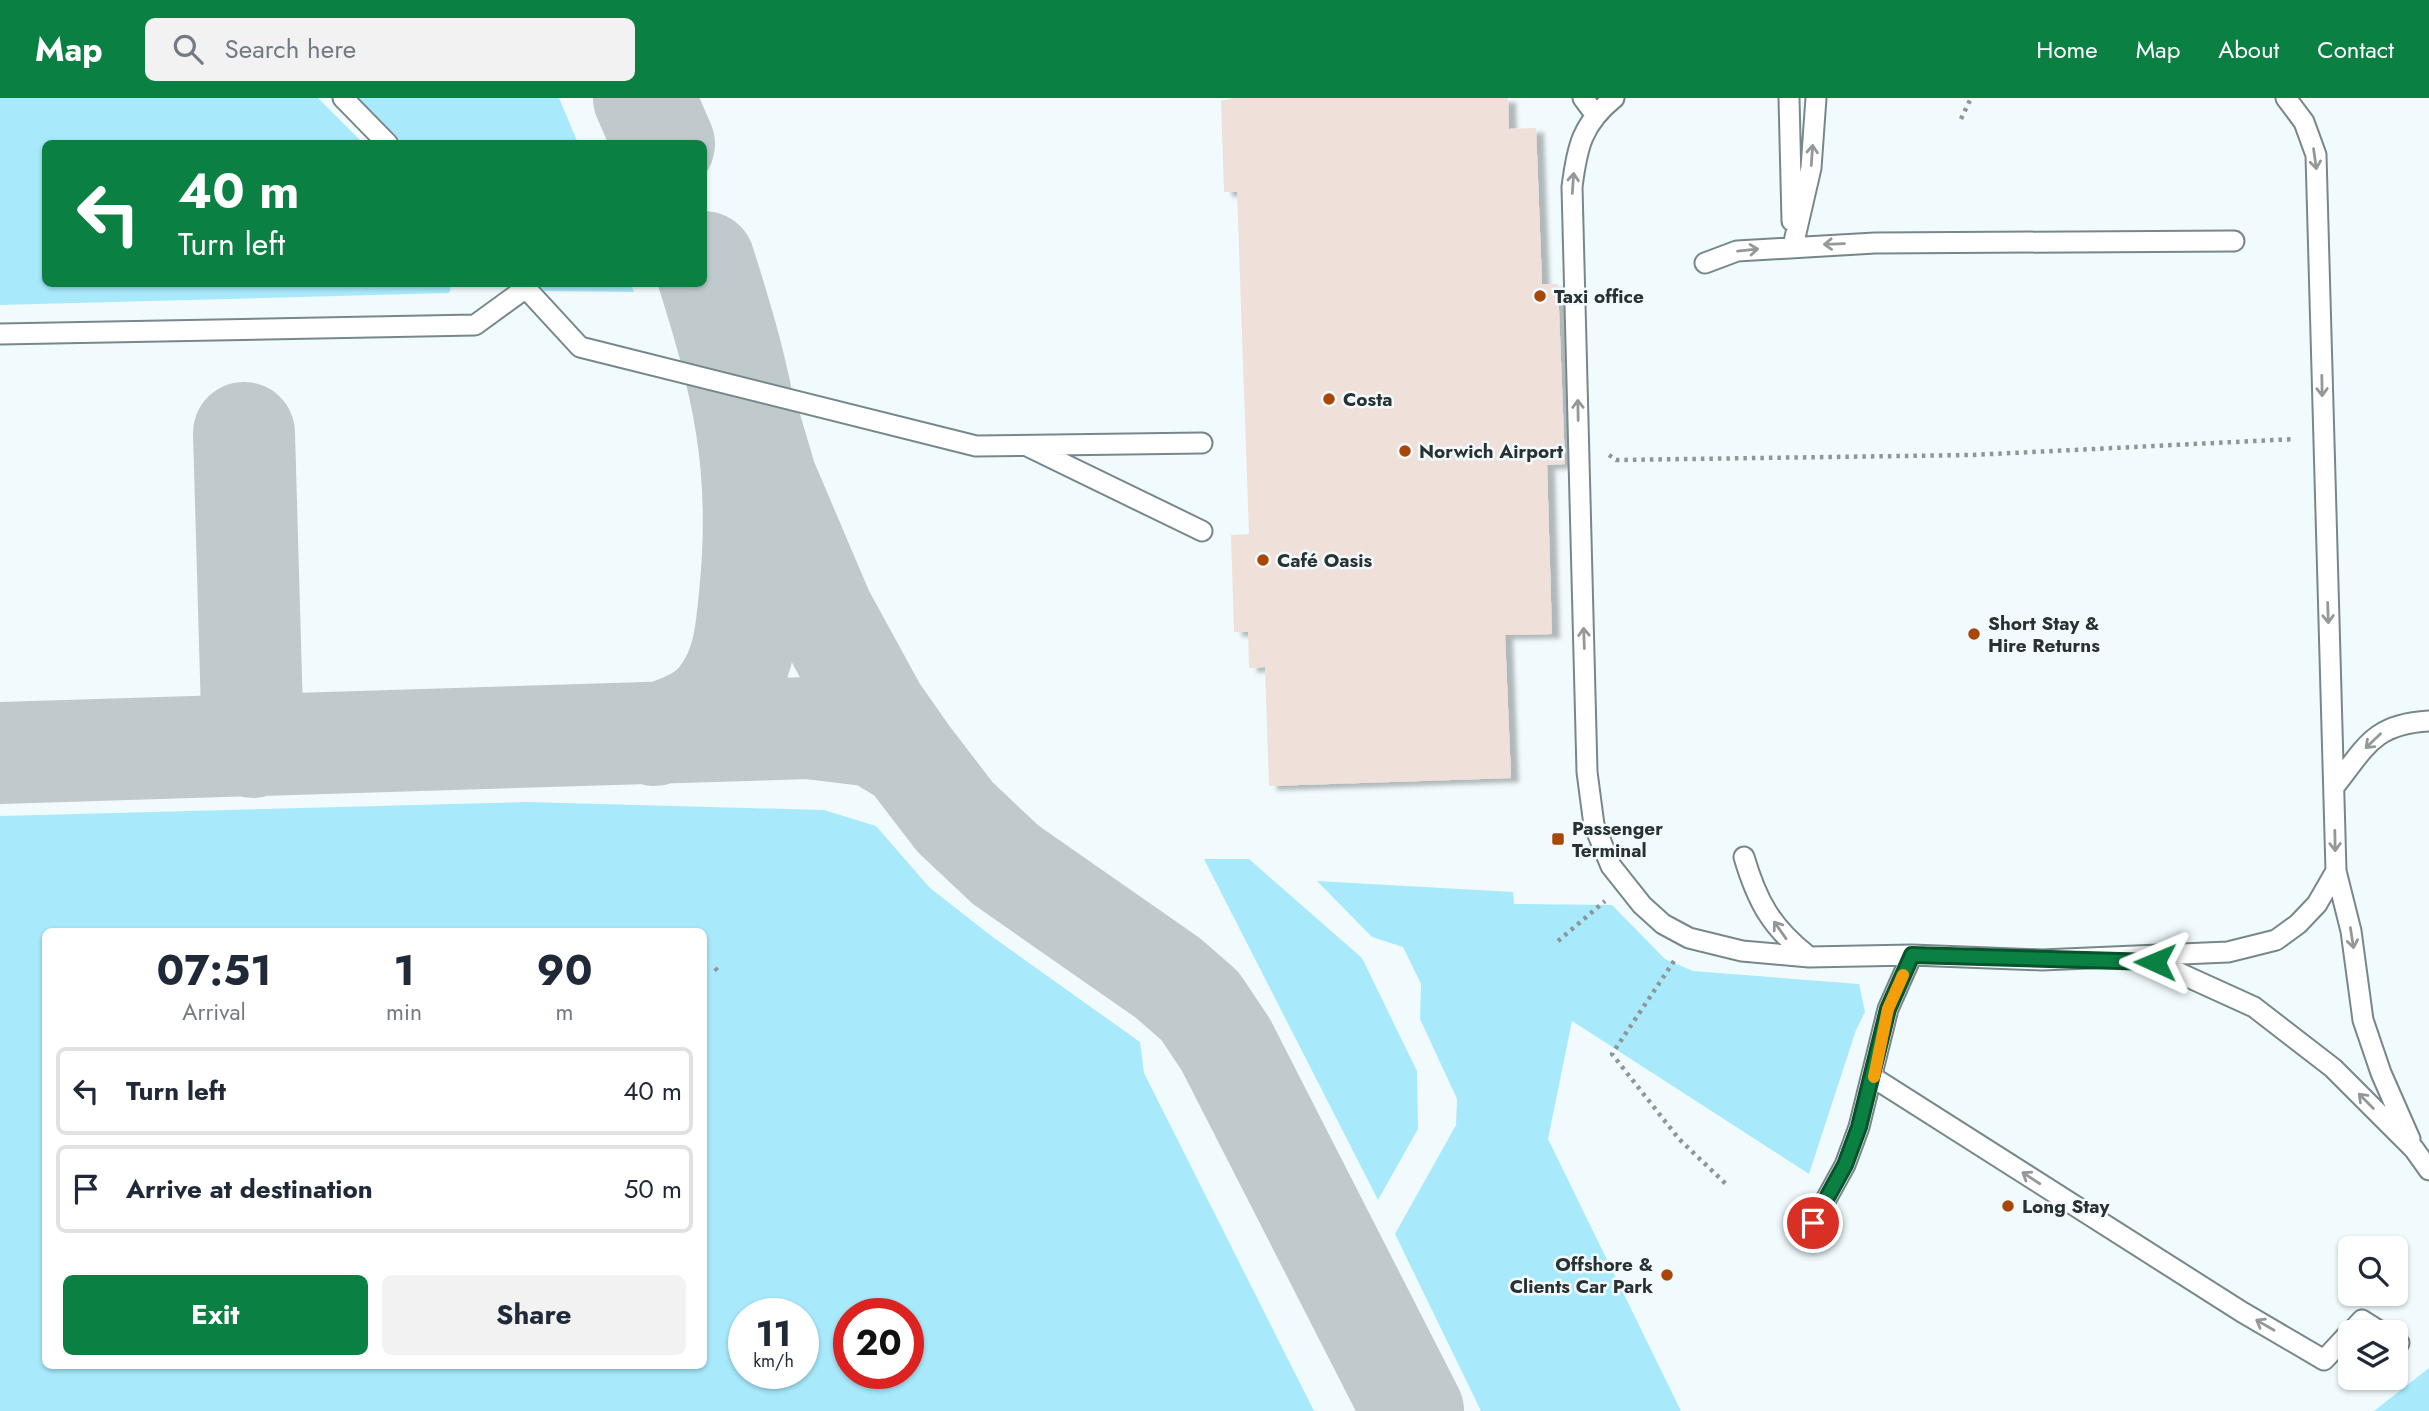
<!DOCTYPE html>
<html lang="en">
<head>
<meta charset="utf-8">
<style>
	body { margin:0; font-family:Jost,sans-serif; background:#f2f2f3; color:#1f2937; height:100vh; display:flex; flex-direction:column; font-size:26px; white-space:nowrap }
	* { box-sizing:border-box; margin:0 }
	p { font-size:23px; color:#747a83 }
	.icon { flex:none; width:38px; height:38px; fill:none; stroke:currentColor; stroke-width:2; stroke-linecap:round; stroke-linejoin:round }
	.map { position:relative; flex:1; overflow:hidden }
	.sheet { position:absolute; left:42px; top:830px; width:665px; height:441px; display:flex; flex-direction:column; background:#fff; border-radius:10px; box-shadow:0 2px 5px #0004 }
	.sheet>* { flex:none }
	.top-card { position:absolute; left:42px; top:42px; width:665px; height:147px; border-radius:10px; box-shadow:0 2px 5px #0004; background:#0b8043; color:#fff; overflow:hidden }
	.tools { position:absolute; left:2338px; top:1138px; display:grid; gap:14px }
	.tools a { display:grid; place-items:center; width:70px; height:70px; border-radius:10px; background:#fff; box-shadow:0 2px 5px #0004; font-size:35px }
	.speed { position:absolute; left:728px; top:1200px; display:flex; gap:14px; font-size:35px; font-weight:700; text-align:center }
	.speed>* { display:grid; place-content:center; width:91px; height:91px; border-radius:50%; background:#fff; box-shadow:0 2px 5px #0004; line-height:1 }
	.speed small { font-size:18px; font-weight:400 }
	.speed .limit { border:10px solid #d22; background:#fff; color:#111 }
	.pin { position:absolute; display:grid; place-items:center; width:60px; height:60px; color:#fff; margin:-30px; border:4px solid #fff; border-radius:50%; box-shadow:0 2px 7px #0007 }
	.me { position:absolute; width:77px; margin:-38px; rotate:271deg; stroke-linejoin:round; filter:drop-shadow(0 0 5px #0008) }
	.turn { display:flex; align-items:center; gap:24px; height:147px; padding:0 21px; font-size:32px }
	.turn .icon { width:91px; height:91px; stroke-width:2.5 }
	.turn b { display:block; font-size:49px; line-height:60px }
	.eta { display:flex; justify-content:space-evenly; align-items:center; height:119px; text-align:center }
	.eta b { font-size:42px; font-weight:700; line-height:49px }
	.cta { display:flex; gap:14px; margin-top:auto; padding:14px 21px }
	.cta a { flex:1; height:80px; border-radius:10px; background:#0b8043; color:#fff; font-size:28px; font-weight:700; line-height:80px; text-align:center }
	.cta a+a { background:#f2f2f3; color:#1f2937 }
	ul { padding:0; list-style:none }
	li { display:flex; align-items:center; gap:21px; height:88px; margin:0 14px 10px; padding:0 7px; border:4px solid #e0e1e3; border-radius:10px }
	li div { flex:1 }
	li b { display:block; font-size:26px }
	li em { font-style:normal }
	header { display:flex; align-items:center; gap:42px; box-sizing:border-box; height:98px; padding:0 35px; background:#0b8043; color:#fff }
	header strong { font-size:33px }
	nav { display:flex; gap:38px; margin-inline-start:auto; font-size:24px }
	.search { width:490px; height:63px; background:#f2f2f3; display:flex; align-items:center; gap:18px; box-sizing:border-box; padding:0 24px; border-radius:10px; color:#747a83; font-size:26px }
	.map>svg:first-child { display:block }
</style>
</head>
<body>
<header>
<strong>Map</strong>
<div class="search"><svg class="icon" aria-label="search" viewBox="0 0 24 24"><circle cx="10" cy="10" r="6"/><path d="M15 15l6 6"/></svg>Search here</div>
<nav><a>Home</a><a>Map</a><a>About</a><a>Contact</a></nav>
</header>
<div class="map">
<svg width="2429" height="1313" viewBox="0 0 2429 1313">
	<defs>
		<filter id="shadow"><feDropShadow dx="8" dy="4.5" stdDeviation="2" flood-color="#0004"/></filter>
	</defs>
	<rect width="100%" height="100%" fill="#f1fbfe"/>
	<path fill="#a8eafc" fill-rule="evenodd" d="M0,0H318L363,45L46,46V186H452L449,195L0,207Z
		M359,0H559L578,45H403Z
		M538,186H631L634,194L545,193Z
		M528,704L824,712L876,728L930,790L994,840L1140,944L1144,975L1314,1313H0V718ZM704,833V1267H46V833ZM803,1216V1276H744V1216ZM908,1216V1276H849V1216Z
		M1204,761H1249L1362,860L1417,973L1418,1031L1378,1102Z
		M1317,783L1513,794L1514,806L1612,807L1665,861L1693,873L1859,886L1865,914L1856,932L1809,1076L1572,923L1548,1041L1681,1313H1481L1395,1136L1456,1027L1457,1001L1420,921L1421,886L1403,849L1372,839Z
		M2429,1270V1313H2374Z"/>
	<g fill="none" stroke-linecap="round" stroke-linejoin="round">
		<path stroke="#c0c9cc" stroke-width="102" d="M644,0L664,46
			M748,320L766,381L823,515L876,612L909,659L955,719L1006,767L1168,880L1200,908L1226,947L1413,1313
			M244,335L253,649
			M655,637C678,629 703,621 719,601C744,570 746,536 750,497C763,368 743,286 704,164
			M0,655L809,630L875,638L909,659"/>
	</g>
	<path fill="#efe0d9" filter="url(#shadow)" d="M1233,0H1508L1509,31L1536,30L1542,186H1558L1565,366L1547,367L1552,536L1505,537L1511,680L1269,688L1265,569L1249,570L1248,534H1234L1231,437L1249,436L1237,94H1224L1221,3Z"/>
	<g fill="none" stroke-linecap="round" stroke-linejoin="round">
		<defs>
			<path id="service" d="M343,0L388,46
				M1583,0L1595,16
				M1614,0C1582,26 1577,49 1572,89L1587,674L1594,727L1611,768L1642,807L1663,826L1689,840L1742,853L1809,859L1912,857L2042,862L2228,854L2276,842L2298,826L2317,806L2336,773L2316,57L2304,24L2286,0
				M1789,0L1792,123
				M1793,148L1811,70L1816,0
				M1705,165L1737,153L1875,145L2234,143
				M522,186L580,249L976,348L1202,345
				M0,236L475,227L526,190
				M1029,349L1202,433
				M2334,689C2366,649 2373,626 2429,623
				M1744,759C1757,803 1771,829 1808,858
				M2336,773L2351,833L2363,922L2381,975L2410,1041
				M2145,864H2155L2254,909L2333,970L2414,1051L2429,1072
				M1874,980L2242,1214L2324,1262L2350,1234
				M1813,1125L1845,1067L1859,1029L1888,911L1912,857
				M2351,1234L2362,1222L2381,1234
				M2396,1243L2399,1245"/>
		</defs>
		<use href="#service" stroke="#78878b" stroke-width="23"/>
		<path stroke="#8e9698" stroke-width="4.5" stroke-dasharray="3.5 5" stroke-linecap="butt" d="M1961,21L1971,0
			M1609,357L1616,362L1972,357L2295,341
			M1558,843L1605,803
			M1674,863L1612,956L1679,1041L1727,1087
			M715,870L719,874"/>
		<use href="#service" stroke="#fff" stroke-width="19"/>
	</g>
	<defs><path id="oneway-shaft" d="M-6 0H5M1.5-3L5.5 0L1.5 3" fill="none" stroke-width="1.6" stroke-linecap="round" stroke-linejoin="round" transform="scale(1.75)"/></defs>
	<g stroke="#949898">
		<use href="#oneway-shaft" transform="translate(1812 57) rotate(-86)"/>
		<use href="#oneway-shaft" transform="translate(2315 61) rotate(82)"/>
		<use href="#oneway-shaft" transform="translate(1573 85) rotate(-86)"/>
		<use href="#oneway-shaft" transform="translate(1834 146) rotate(178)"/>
		<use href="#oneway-shaft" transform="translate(1748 152) rotate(-6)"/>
		<use href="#oneway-shaft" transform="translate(2322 288) rotate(89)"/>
		<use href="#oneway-shaft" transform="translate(1578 312) rotate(-91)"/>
		<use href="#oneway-shaft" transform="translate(2328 515) rotate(88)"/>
		<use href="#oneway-shaft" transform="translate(1584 540) rotate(-92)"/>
		<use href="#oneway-shaft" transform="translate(2373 643) rotate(136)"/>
		<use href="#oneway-shaft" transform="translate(2335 743) rotate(89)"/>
		<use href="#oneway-shaft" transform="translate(1780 832) rotate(-125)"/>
		<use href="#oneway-shaft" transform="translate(2352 840) rotate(81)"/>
		<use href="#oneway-shaft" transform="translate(2366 1003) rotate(-135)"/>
		<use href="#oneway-shaft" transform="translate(2031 1080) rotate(-147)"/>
		<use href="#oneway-shaft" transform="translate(2265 1227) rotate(-150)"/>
	</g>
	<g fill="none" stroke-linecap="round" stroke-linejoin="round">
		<defs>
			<path id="route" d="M1813,1125L1845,1067L1859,1029L1888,911L1912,857L2155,864"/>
		</defs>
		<use href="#route" stroke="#07532c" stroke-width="18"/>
		<use href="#route" stroke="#0b8043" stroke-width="12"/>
		<path stroke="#f59e0b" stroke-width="12" d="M1874,979L1888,911L1903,877"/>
	</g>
	<g fill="#a94708" stroke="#f1fbfe" stroke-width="2.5">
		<circle cx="1540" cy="198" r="7"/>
		<circle cx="1329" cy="301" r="7"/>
		<circle cx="1405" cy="353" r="7"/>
		<circle cx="1263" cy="462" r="7"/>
		<circle cx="1974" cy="536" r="7"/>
		<rect x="1551" y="734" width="14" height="14" rx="3.5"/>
		<circle cx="2008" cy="1108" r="7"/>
		<circle cx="1667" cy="1177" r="7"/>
	</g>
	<g text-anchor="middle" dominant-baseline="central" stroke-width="5" stroke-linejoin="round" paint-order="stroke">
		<g font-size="19" font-weight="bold" fill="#2a3132" stroke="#f1fbfe" text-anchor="start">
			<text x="1554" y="198">Taxi office</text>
			<text x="1343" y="301">Costa</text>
			<text x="1419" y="353">Norwich Airport</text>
			<text x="1277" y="462">Café Oasis</text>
			<text x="1988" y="525">Short Stay &amp;<tspan x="1988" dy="22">Hire Returns</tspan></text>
			<text x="1572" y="730">Passenger<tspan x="1572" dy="22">Terminal</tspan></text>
			<text x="2022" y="1108">Long Stay</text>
			<text x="1653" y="1166" text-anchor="end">Offshore &amp;<tspan x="1653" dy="22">Clients Car Park</tspan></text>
		</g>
	</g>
</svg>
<div class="tools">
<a><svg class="icon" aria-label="search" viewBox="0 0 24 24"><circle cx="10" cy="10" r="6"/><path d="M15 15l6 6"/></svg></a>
<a><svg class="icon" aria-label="layers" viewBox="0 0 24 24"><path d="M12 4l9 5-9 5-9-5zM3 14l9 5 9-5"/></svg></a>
</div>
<div class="speed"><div>11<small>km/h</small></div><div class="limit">20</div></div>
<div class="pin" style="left:1813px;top:1125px;background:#d93025"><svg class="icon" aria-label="arrive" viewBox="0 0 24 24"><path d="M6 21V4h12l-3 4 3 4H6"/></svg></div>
<svg class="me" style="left:2155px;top:864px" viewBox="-20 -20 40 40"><path d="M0-17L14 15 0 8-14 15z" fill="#0b8043" stroke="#fff" stroke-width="4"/></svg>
<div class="top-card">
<div class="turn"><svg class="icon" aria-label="left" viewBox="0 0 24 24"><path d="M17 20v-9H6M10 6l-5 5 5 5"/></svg><div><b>40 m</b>Turn left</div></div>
</div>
<section class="sheet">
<div class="eta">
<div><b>07:51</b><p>Arrival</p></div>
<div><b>1</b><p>min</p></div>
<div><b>90</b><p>m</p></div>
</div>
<ul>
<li><svg class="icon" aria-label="left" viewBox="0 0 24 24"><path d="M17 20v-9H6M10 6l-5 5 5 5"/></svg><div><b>Turn left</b></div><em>40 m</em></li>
<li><svg class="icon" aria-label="arrive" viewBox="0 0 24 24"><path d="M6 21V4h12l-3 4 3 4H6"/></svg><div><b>Arrive at destination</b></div><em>50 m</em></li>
</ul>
<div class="cta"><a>Exit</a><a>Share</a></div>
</section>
</div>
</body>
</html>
